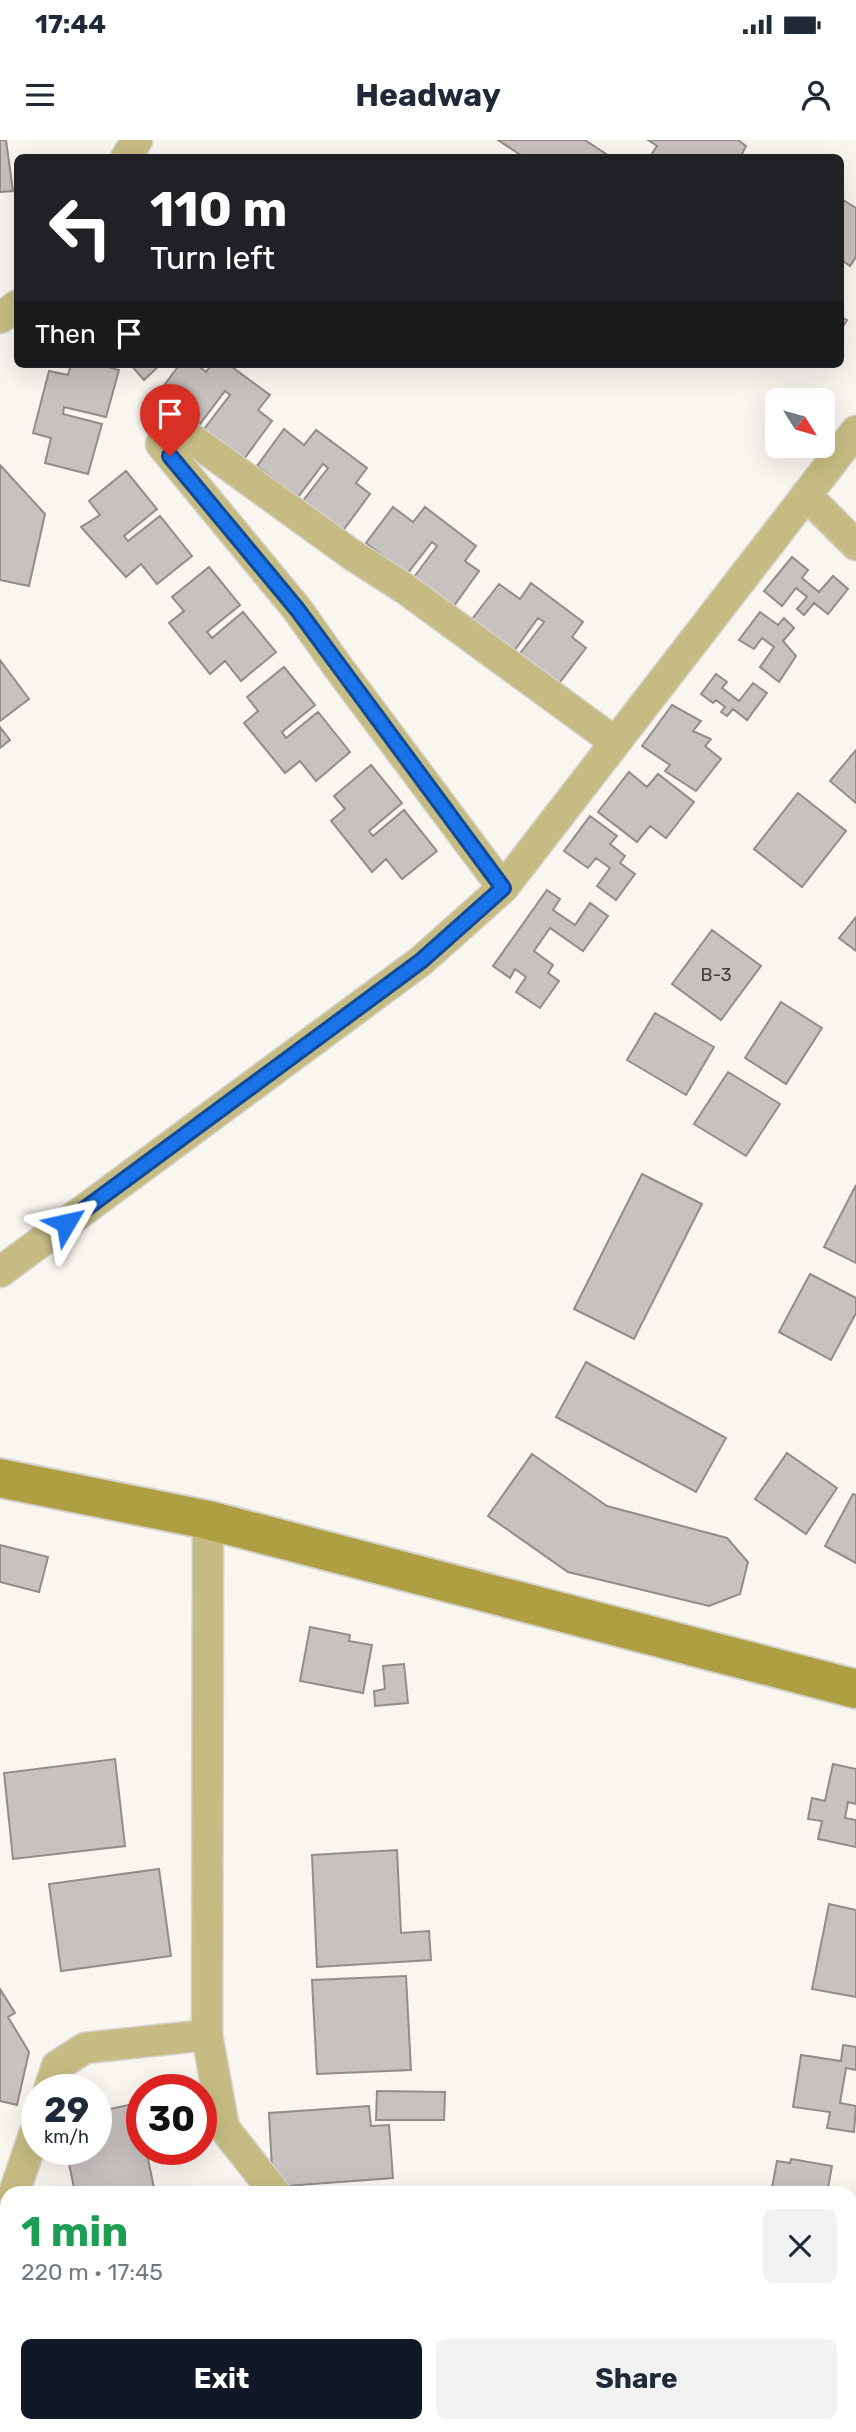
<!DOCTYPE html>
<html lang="en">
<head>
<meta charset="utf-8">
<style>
	body { margin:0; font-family:Rubik,sans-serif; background:#f2f2f3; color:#1f2937; height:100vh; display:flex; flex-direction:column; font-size:26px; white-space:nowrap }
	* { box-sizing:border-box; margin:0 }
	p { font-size:23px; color:#747a83 }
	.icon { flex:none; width:38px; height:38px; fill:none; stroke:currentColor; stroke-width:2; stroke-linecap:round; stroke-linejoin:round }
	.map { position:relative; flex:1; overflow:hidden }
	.details { position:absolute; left:0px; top:2046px; width:858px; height:247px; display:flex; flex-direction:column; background:#fff; border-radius:21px 21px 0 0; box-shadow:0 7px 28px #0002 }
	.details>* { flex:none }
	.hud { position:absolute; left:14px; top:14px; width:830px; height:214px; border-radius:10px; box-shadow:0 7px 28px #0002; background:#202124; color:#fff; overflow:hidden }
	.needle { width:46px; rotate:127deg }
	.fabs { position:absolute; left:765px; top:248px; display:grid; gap:14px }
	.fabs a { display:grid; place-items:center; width:70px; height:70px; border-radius:10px; background:#fff; box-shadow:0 7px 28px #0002; font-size:35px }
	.speed { position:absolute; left:21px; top:1934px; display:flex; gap:14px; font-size:35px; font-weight:700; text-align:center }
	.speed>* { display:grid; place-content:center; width:91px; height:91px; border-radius:50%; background:#fff; box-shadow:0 7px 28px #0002; line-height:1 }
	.speed small { font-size:18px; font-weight:400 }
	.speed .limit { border:10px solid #d22; background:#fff; color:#111 }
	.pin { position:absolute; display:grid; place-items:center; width:60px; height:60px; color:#fff; margin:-72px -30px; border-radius:50% 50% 50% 0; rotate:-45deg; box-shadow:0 0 7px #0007 }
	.pin .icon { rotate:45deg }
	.me { position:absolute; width:77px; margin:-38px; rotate:54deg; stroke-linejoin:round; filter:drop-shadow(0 0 5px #0008) }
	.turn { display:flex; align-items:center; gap:24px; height:147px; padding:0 21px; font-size:32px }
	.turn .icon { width:91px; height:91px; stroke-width:2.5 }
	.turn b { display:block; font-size:49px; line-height:60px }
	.then { display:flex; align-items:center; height:66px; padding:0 21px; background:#0003; gap:14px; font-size:26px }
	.round { display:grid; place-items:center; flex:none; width:74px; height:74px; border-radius:10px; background:#f2f2f3 }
	.summary { display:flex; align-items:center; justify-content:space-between; height:119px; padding:0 21px }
	h1 { font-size:42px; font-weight:700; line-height:52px; color:#1e9e55 }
	.primary-button { display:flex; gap:14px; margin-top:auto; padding:14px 21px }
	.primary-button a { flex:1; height:80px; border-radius:10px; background:#111827; color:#fff; font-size:28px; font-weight:700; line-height:80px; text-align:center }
	.primary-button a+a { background:#f2f2f3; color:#1f2937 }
	.status { display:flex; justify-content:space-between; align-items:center; height:49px; padding:0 35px; background:#fff; direction:ltr }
	.status svg { height:19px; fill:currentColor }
	header { display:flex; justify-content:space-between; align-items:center; height:91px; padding:0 21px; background:#fff; font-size:32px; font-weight:700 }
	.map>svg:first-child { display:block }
</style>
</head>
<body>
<div class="status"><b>17:44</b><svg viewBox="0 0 49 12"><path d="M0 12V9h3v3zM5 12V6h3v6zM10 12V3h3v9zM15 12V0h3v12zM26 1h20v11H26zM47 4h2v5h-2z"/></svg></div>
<header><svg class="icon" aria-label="menu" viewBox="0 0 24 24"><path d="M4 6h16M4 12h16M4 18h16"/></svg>Headway<svg class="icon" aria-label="person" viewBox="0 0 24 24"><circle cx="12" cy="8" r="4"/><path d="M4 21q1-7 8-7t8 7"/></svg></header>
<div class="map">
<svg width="856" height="2292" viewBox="0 0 856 2292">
	<rect width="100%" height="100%" fill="#f9f5ef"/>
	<path fill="#c7c1bf" stroke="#928c8a" stroke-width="2" d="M0,0H6L13,51L0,52Z
		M498,0H585L612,18H525Z
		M648,0H738L746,6L740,18H649L657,6Z
		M840,58L856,68V117L850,126L840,119Z
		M840,176L847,180L840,191Z
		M71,224H96L119,230L106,277L64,267L63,274L102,284L88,334L45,323L51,298L33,293L49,231L68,235Z
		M130,224H161L144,240Z
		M180,224H196L206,232L212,224H228L270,255L258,270L272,281L244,319L204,289L230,255L225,251L200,284L159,252Z
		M284,289L304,305L316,290L367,328L356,343L370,354L342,392L302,362L328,328L323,324L298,357L257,326Z
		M0,325L45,374L29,446L0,440Z
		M126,331L157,369L124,396L128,401L160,376L192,416L157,444L141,424L126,437L81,387L100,375L89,361Z
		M393,367L413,382L425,367L476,406L465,421L479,431L451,470L412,440L437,406L432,402L407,434L366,403Z
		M792,417L808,430L802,438L819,452L833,436L848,449L828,474L814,463L804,475L797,469L807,457L796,448L782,466L764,451Z
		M209,427L240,465L207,492L212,498L243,472L276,512L241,541L225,521L210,534L169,483L184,471L172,457Z
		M531,443L583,482L572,497L586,508L557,546L518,516L544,482L538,478L514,511L472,479L499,444L520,459Z
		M760,472L778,485L784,478L794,488L783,501L796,516L779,542L760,527L774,507L762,498L754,509L739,500Z
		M0,520L29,559L0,581Z
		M284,527L315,565L282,592L286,598L318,572L350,612L316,641L300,621L285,633L244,583L258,571L247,557Z
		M716,534L727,542L722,548L739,561L753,543L767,553L747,580L733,569L727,576L721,572L725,567L716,560L713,563L701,554Z
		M672,565L701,581L693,591L711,599L705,606L721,619L696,651L665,631L670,625L642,606Z
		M0,587L10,600L0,608Z
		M856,610V663L830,641Z
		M371,625L402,663L369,691L373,696L404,670L437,711L402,739L386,719L372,732L331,681L345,669L334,656Z
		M629,632L647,647L658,634L694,662L666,698L650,686L637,702L598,672Z
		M798,653L846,691L802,747L754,709Z
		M590,676L617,696L610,704L625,716L620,723L635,734L616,760L597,746L610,728L596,718L588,728L564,711Z
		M547,750L560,759L553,770L575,785L590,763L608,776L583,811L550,788L534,811L553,825L548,833L559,841L540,868L516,852L526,837L515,829L510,838L493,826Z
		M856,777V811L839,798Z
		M712,790L761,826L721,880L672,844Z
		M781,862L822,888L786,944L745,918Z
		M655,873L714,907L686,955L627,920Z
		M728,932L780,964L746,1016L694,984Z
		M642,1034L702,1064L634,1199L574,1169Z
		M856,1045V1123L824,1107Z
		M810,1134L856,1158V1173L831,1220L779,1192Z
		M586,1222L726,1298L696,1352L556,1277Z
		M787,1313L837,1348L806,1394L755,1359Z
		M532,1314L607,1366L727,1398L748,1422L740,1454L709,1466L568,1432L488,1376Z
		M853,1354L856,1355V1423L825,1406Z
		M0,1405L48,1417L39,1452L0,1442Z
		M310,1487L350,1495L349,1501L372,1505L363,1553L300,1541Z
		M404,1524L408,1563L375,1566L374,1551L385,1549L383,1526Z
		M115,1619L125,1706L13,1719L4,1633Z
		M833,1624L856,1629V1664L848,1662L845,1678L856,1680V1707L818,1699L822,1681L808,1679L812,1658L825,1661Z
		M397,1710L401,1793L429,1791L431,1820L317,1827L312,1715Z
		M159,1729L171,1816L61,1831L49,1744Z
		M829,1764L856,1770V1857L812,1849Z
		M406,1836L411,1930L317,1934L312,1840Z
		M0,1849L15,1873L8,1877L29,1912L17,1965L0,1961Z
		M843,1905L856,1907V1930L846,1928L840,1963L856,1966L854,1992L827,1988L830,1972L793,1967L801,1915L841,1921Z
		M377,1951L445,1952L444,1980H376Z
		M138,1963L142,1985V2009H146L155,2053H75L66,2009H96V1972Z
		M369,1966L371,1986L389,1985L393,2038L273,2047L269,1973Z
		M791,2019L832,2026L827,2053H771L777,2021L790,2023Z
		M244,2286H374L371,2292H241Z
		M508,2286H549V2292H536Z
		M647,2286H750L763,2291L645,2292Z"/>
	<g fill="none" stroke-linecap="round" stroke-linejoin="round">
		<defs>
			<path id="street" d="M126,18L137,0
				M0,178L18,165
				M806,355L856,405
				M503,748L338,527L297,469L161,304L174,286L351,414L404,448L615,602
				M0,1132L421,821L503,748L856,291
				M208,1380L207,1895L224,1988L275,2053
				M49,1950L57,1926L85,1908L207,1895
				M14,2053L37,1986
				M0,2096L7,2075
				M0,2236L7,2239
				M145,2286L164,2292
				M386,2292L389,2286"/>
			<path id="secondary" d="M0,1338L208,1380L856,1549"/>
		</defs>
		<use href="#street" stroke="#d4d1cb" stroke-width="33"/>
		<use href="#secondary" stroke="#d4d1cb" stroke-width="42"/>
		<use href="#street" stroke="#c6bc83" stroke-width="30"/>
		<use href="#secondary" stroke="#af9f43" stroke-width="38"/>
	</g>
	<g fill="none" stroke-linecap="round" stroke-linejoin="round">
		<defs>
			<path id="route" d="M66,1083L421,821L503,748L297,469L170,316"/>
		</defs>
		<use href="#route" stroke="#114b97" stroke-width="18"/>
		<use href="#route" stroke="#1a73e8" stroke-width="12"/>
	</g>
	<g text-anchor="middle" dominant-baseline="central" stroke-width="7" stroke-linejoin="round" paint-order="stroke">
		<g font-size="18" fill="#413e3c">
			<text x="716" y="835">B-3</text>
		</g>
	</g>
</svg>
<div class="fabs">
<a><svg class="needle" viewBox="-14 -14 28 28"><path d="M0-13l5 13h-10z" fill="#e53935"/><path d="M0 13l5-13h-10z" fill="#747a83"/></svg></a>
</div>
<div class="speed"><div>29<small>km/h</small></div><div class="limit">30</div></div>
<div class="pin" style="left:170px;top:316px;background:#d93025"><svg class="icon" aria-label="arrive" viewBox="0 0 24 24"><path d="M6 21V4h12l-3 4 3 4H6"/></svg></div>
<svg class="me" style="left:66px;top:1083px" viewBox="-20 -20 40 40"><path d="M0-17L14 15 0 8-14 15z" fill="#1a73e8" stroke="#fff" stroke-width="4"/></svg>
<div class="hud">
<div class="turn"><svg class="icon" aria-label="left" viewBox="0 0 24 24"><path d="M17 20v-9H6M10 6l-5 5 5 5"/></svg><div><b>110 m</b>Turn left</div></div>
<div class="then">Then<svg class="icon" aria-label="arrive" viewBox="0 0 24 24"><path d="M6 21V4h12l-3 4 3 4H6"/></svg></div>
</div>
<section class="details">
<div class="summary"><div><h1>1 min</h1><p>220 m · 17:45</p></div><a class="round"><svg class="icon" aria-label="close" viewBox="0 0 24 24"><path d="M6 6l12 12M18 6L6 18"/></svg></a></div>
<div class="primary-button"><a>Exit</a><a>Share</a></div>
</section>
</div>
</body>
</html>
